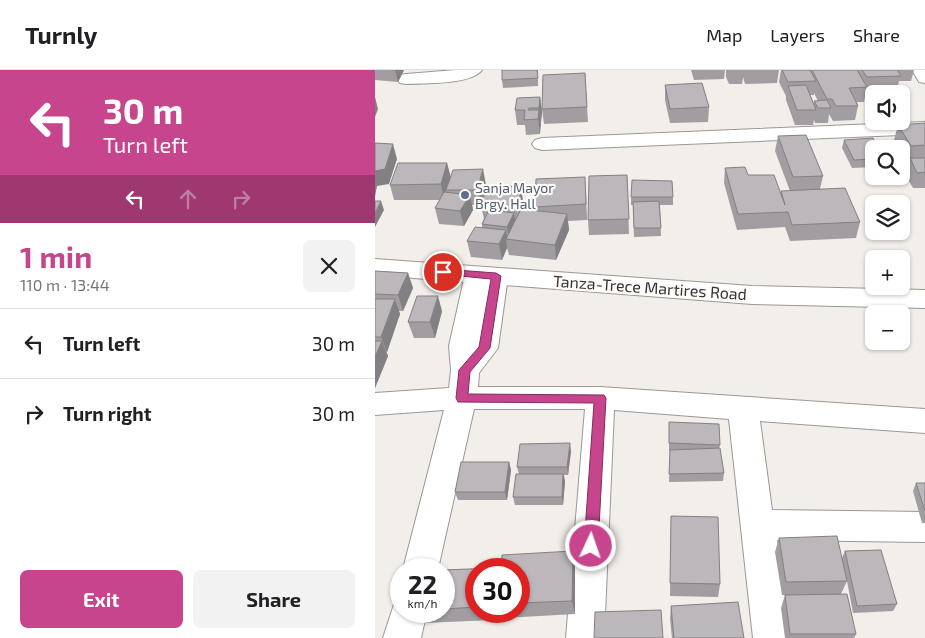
<!DOCTYPE html>
<html lang="en">
<head>
<meta charset="utf-8">
<style>
	body { margin:0; font-family:"Exo 2",sans-serif; background:#f2f2f2; color:#202124; height:100vh; display:flex; flex-direction:column; font-size:19px; white-space:nowrap }
	* { box-sizing:border-box; margin:0 }
	p { font-size:16px; color:#757577 }
	.icon { flex:none; width:28px; height:28px; fill:none; stroke:currentColor; stroke-width:2; stroke-linecap:round; stroke-linejoin:round }
	.map { position:relative; flex:1; overflow:hidden }
	.details { display:flex; flex-direction:column; background:#fff; width:375px }
	.details>* { flex:none }
	.top-card { background:#c7458d; color:#fff; overflow:hidden }
	.controls { position:absolute; left:490px; top:15px; display:grid; gap:10px }
	.controls a { display:grid; place-items:center; width:45px; height:45px; border-radius:8px; background:#fff; box-shadow:0 1px 4px #0004; font-size:25px }
	.speed { position:absolute; left:15px; top:488px; display:flex; gap:10px; font-size:25px; font-weight:700; text-align:center }
	.speed>* { display:grid; place-content:center; width:65px; height:65px; border-radius:50%; background:#fff; box-shadow:0 1px 4px #0004; line-height:1 }
	.speed small { font-size:12px; font-weight:400 }
	.speed .limit { border:8px solid #d22; background:#fff; color:#111 }
	.pin { position:absolute; display:grid; place-items:center; width:42px; height:42px; color:#fff; margin:-21px; border:2px solid #fff; border-radius:50%; box-shadow:0 1px 5px #0007 }
	.me { position:absolute; width:55px; margin:-28px; rotate:3deg; stroke-linejoin:round; filter:drop-shadow(0 0 4px #0008) }
	.turn { display:flex; align-items:center; gap:18px; height:105px; padding:0 20px; font-size:22px }
	.turn .icon { width:65px; height:65px; stroke-width:2.5 }
	.turn b { display:block; font-size:35px; line-height:42px }
	.lanes { display:flex; align-items:center; height:48px; padding:0 20px; background:#0003; justify-content:center; gap:25px; direction:ltr }
	.lanes .off { opacity:.35 }
	.round { display:grid; place-items:center; flex:none; width:52px; height:52px; border-radius:8px; background:#f2f2f2 }
	.summary { display:flex; align-items:center; justify-content:space-between; height:85px; padding:0 20px }
	h1 { font-size:30px; font-weight:700; line-height:38px; color:#c7458d }
	.button { display:flex; gap:10px; margin-top:auto; padding:10px 20px }
	.button a { flex:1; height:58px; border-radius:8px; background:#c7458d; color:#fff; font-size:20px; font-weight:700; line-height:58px; text-align:center }
	.button a+a { background:#f2f2f2; color:#202124 }
	ul { padding:0; list-style:none }
	li { display:flex; align-items:center; gap:15px; height:70px; padding:0 20px; border-top:1px solid #e0e0e0 }
	li div { flex:1 }
	li b { display:block; font-size:19px }
	li em { font-style:normal }
	header { display:flex; align-items:center; gap:30px; box-sizing:border-box; height:70px; padding:0 25px; background:#fff; border-bottom:1px solid #e0e0e0 }
	header strong { font-size:24px }
	nav { display:flex; gap:28px; margin-inline-start:auto; font-size:18px }
	main { display:flex; flex:1; min-height:0 }
	.map>svg:first-child { display:block }
</style>
</head>
<body>
<header>
<strong>Turnly</strong>
<nav><a>Map</a><a>Layers</a><a>Share</a></nav>
</header>
<main>
<section class="details">
<div class="top-card">
<div class="turn"><svg class="icon" aria-label="left" viewBox="0 0 24 24"><path d="M17 20v-9H6M10 6l-5 5 5 5"/></svg><div><b>30 m</b>Turn left</div></div>
<div class="lanes"><svg class="icon" aria-label="left" viewBox="0 0 24 24"><path d="M17 20v-9H6M10 6l-5 5 5 5"/></svg><svg class="icon off" aria-label="ahead" viewBox="0 0 24 24"><path d="M12 20V5M6 11l6-6 6 6"/></svg><svg class="icon off" aria-label="right" viewBox="0 0 24 24"><path d="M7 20v-9h11M14 6l5 5-5 5"/></svg></div>
</div>
<div class="summary"><div><h1>1 min</h1><p>110 m · 13:44</p></div><a class="round"><svg class="icon" aria-label="close" viewBox="0 0 24 24"><path d="M6 6l12 12M18 6L6 18"/></svg></a></div>
<ul>
<li><svg class="icon" aria-label="left" viewBox="0 0 24 24"><path d="M17 20v-9H6M10 6l-5 5 5 5"/></svg><div><b>Turn left</b></div><em>30 m</em></li>
<li><svg class="icon" aria-label="right" viewBox="0 0 24 24"><path d="M7 20v-9h11M14 6l5 5-5 5"/></svg><div><b>Turn right</b></div><em>30 m</em></li>
</ul>
<div class="button"><a>Exit</a><a>Share</a></div>
</section>
<div class="map">
<svg width="550" height="568" viewBox="0 0 550 568">
	<rect width="100%" height="100%" fill="#f2eeea"/>
	<g fill="none" stroke-linecap="round" stroke-linejoin="round">
		<defs>
			<path id="minor" d="M81,0H107C96,15 49,13 31,14L25,13L22,9L25,5L31,4Z
				M537,0H550V13L544,12Z
				M550,52V64L167,80L160,78L157,74L160,70L167,68Z
				M102,197L112,201L121,198L130,200L133,206L123,278L104,303L103,317H225L550,339V363L385,351L397,440L550,442V472L402,470L416,568H378L354,349L239,340L229,568H191L210,339H99L63,499H28L69,340L0,345V323L74,318L76,300L74,276L90,205L93,199Z
				M26,526V541H52L46,568H8L21,528Z"/>
			<path id="major" d="M0,189L377,216L550,220V238L377,234L0,205Z"/>
		</defs>
		<use href="#minor" stroke="#9b9794" stroke-width="2"/>
		<use href="#major" stroke="#9b9794" stroke-width="2"/>
		<use href="#minor" fill="#fff" fill-rule="evenodd"/>
		<use href="#major" fill="#fff" fill-rule="evenodd"/>
	</g>
	<path fill="#a19da1" fill-rule="evenodd" d="M0,0H29L23,12L0,10Z
		M127,0H163V16L128,18L127,10Z
		M316,0H350L349,9L319,10Z
		M351,0H404L402,13L370,14L368,7L367,14H354L351,7Z
		M406,0H435L436,1V0H539L536,11H524L522,20L491,21L489,32H482L483,36L480,50L458,51L454,44L453,53H440L439,50L438,55H420L411,30V26L404,12ZM439,23L443,31H439V34L435,25H439Z
		M210,3L213,52L169,54L167,39Z
		M290,15L334,37L333,52L295,53L290,30Z
		M165,27L167,42L166,52H165V64L151,65L150,55H142L140,40Z
		M550,53V118H538L530,104L534,91H532L526,81V79H525L519,70L523,55Z
		M403,66L448,106L445,119L485,152L481,168L415,171L410,157L362,160L349,113L350,98L406,124V121H415L400,81Z
		M469,70L499,79V97L477,98L467,78Z
		M72,93L75,106L111,115L106,135H97L98,140L89,156L64,154L60,138L65,130H19L15,115Z
		M252,105L254,164L214,165L213,150Z
		M211,122L212,150L193,151L194,160L181,190L134,185L132,178L127,190L96,187L92,171L107,157V154L109,149L107,140L148,131L147,140L161,141L160,137Z
		M256,127H298V135H285L286,166L259,167L258,135H256Z
		M0,201L33,203L38,218L28,241H24L25,244L12,282H11L13,286L0,318Z
		M67,241L60,268H39L33,252Z
		M294,352L345,375L344,378L349,403L348,411L294,412L295,381H294Z
		M196,381L193,405H189L190,411L188,435H140L138,427L144,404L142,397Z
		M134,392L136,400L132,430H83L80,422Z
		M541,413H550V453H547L538,421Z
		M296,446L345,514L343,527L295,526Z
		M404,468L467,488L470,481L522,534L518,541L478,543L472,511L466,524L481,564L479,568H410L406,538L410,525H407L400,482Z
		M198,481L200,495V544L128,548L126,541H144V499Z
		M101,499V541H119L118,550L50,553L44,541H69V500Z
		M296,536L369,568H297L295,549Z"/>
	<path fill="#838083" d="M20,0H29L23,12Z
		M0,27L3,39L0,47Z
		M165,27L167,42L166,52L164,38Z
		M164,40L166,54L165,64L163,49Z
		M18,74L22,89L14,114L2,116L0,127V101Z
		M72,93L76,108L71,120V123L69,130L66,114Z
		M108,99L111,115L106,135L102,120Z
		M146,116L148,131L146,153L144,138Z
		M95,125L98,140L89,156L85,141Z
		M6,131L9,140L0,157V143Z
		M139,143L142,158L134,170L132,157Z
		M192,144L194,160L181,190L180,175Z
		M131,160L133,170L131,169L132,178L127,190L124,174Z
		M33,203L38,218L28,241L23,225Z
		M63,226L67,241L60,268L55,252Z
		M20,229L25,244L12,282L6,267Z
		M7,271L13,286L0,318V287Z
		M195,373L196,381L193,405L192,397Z
		M134,392L136,400L132,430L130,422Z
		M188,404L190,411L188,435L187,427Z
		M198,481L200,495V544L197,531Z
		M115,541H119L118,550Z"/>
	<path fill="#bbb7bb" stroke="#838083" d="M127,0H162L163,8L127,10Z
		M407,0H435L441,11L413,12Z
		M437,0H482L492,17L474,18L483,36H461L457,29H452Z
		M487,0H522L526,6L492,7Z
		M210,3L212,37L167,39L168,5Z
		M327,13L334,37L295,39L290,15Z
		M431,15L441,40H422L413,16Z
		M165,27L164,38H154L153,40H164L163,49L149,50L150,40H140L142,28Z
		M452,30L456,38H443L439,31Z
		M550,53V75L536,76L523,55Z
		M431,65L448,106L418,107L403,66Z
		M498,68L504,79H499V89L479,90L469,70Z
		M0,73L18,74L10,99L0,101Z
		M535,88H550V102L542,103Z
		M23,93H72L66,114L15,115Z
		M370,97L373,105H399L410,135L406,121L470,118L485,152L417,155L413,142L363,144L350,98Z
		M108,99L102,120H71L78,100Z
		M252,105L254,149L213,150L214,106Z
		M210,107L211,134L160,137L161,109Z
		M257,110L297,111L298,127H256Z
		M146,116L144,138L107,140L110,117Z
		M69,122L95,125L85,141L60,138Z
		M0,131H6L0,143Z
		M284,131L286,158H259L258,132Z
		M146,139L192,144L180,175L131,169Z
		M114,140L139,143L132,157L107,154Z
		M100,157L131,160L124,174L92,171Z
		M0,201L33,203L23,225L0,224Z
		M42,226H63L55,252H33Z
		M0,229H20L6,267H0Z
		M0,271H7L0,287Z
		M294,352L344,354L345,375L294,373Z
		M195,373L192,397H142L145,374Z
		M345,378L349,403L294,404L295,380Z
		M86,392H134L130,422H80Z
		M141,404H188L187,427H138Z
		M541,413H550V441Z
		M296,446L343,447L345,514L295,513Z
		M462,466L472,511L411,512L404,468Z
		M506,480L522,534L482,536L470,481Z
		M198,481L197,531L144,533V499H126L127,485Z
		M118,498V499H101V537L69,539V500Z
		M472,524L481,564H415L410,525Z
		M363,532L369,568H299L296,536Z
		M286,540L288,568H219L220,542Z"/>
	<path fill="#c7458d" stroke="#812d5c" d="M68,199L121,203L126,206L115,278L95,302L93,324L229,325L231,328L223,476L221,480L216,482L211,480L209,476L219,333L83,332L81,328L84,300L104,277L116,209L64,204V200Z"/>
	<circle fill="#5c6f8a" stroke="#fefbf8" stroke-width="2" cx="90" cy="125" r="5"/>
	<g text-anchor="middle" dominant-baseline="central" stroke-width="4.5" stroke-linejoin="round" paint-order="stroke">
		<g font-size="14" fill="#4e5e75" stroke="#fefbf8" text-anchor="start">
			<text x="100" y="117">Sanja Mayor<tspan x="100" dy="16">Brgy. Hall</tspan></text>
		</g>
		<g font-size="16" fill="#363433" stroke="#fefbf8">
			<text transform="translate(275 217) rotate(4)">Tanza-Trece Martires Road</text>
		</g>
	</g>
</svg>
<div class="controls">
<a><svg class="icon" aria-label="sound" viewBox="0 0 24 24"><path d="M4 9h4l5-4v14l-5-4H4zM17 9q2 3 0 6"/></svg></a>
<a><svg class="icon" aria-label="search" viewBox="0 0 24 24"><circle cx="10" cy="10" r="6"/><path d="M15 15l6 6"/></svg></a>
<a><svg class="icon" aria-label="layers" viewBox="0 0 24 24"><path d="M12 4l9 5-9 5-9-5zM3 14l9 5 9-5"/></svg></a>
<a>+</a>
<a>−</a>
</div>
<div class="speed"><div>22<small>km/h</small></div><div class="limit">30</div></div>
<div class="pin" style="left:68px;top:202px;background:#d93025"><svg class="icon" aria-label="arrive" viewBox="0 0 24 24"><path d="M6 21V4h12l-3 4 3 4H6"/></svg></div>
<svg class="me" style="left:216px;top:476px" viewBox="-20 -20 40 40"><circle r="17" fill="#c7458d" stroke="#fff" stroke-width="3"/><path d="M0-11L8 9 0 5-8 9z" fill="#fff"/></svg>
</div>
</main>
</body>
</html>
